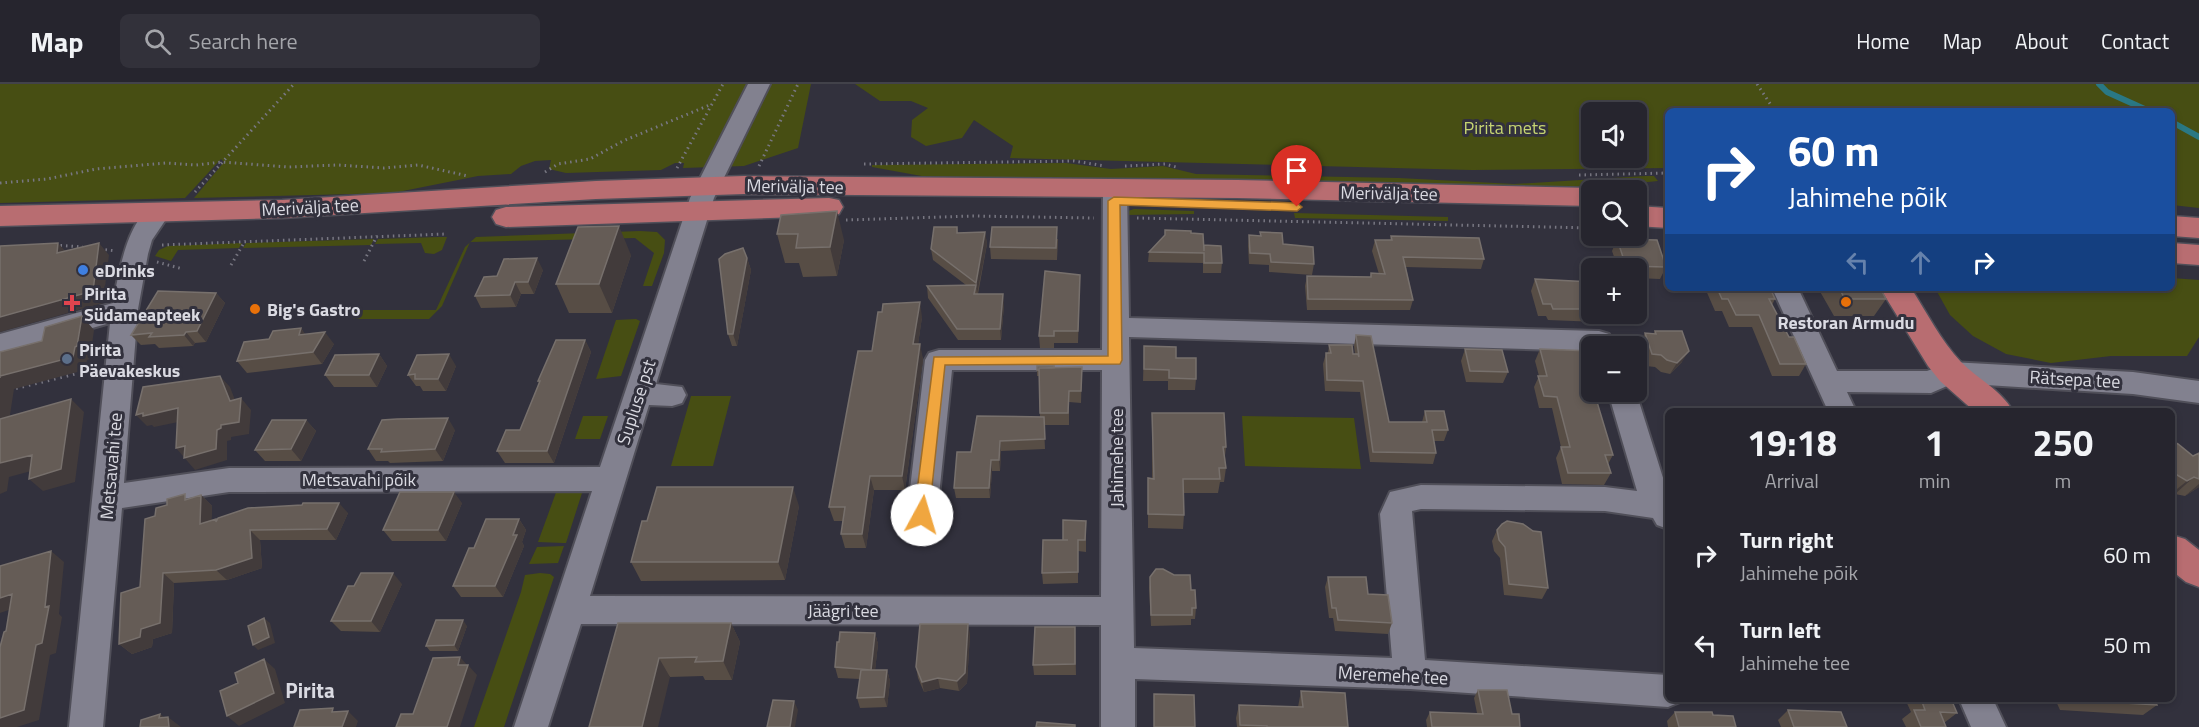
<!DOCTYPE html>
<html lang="en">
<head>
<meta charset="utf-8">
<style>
	body { margin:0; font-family:"Titillium Web",sans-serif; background:#32313a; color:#f1f3f6; height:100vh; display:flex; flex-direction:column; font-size:22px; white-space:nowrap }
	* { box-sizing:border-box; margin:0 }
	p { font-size:20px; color:#a4a5aa }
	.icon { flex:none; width:33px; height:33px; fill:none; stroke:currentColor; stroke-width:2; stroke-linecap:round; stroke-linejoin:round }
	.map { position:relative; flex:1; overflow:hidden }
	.drawer { position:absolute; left:1665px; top:324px; width:510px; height:294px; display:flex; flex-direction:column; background:#26252e; border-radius:9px; box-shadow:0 3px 9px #0003,0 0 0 2px #42424a }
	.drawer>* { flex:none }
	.guide { position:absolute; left:1665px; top:24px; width:510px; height:183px; border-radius:9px; box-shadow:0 3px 9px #0003,0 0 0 2px #42424a; background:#1a4fa0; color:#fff; overflow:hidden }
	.controls { position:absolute; left:1581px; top:18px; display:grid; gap:12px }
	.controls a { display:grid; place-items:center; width:66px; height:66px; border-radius:9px; background:#26252e; box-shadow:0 3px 9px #0003,0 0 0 2px #42424a; font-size:30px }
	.pin { position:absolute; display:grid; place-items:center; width:51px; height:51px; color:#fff; margin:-62px -26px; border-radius:50% 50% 50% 0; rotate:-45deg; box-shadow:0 0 6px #0007 }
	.pin .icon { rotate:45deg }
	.me { position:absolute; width:66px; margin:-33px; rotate:6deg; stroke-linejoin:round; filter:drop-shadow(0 0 4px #0008) }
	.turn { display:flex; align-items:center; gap:21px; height:126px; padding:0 24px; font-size:27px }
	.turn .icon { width:78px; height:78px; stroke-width:2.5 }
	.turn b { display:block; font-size:42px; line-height:51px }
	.lanes { display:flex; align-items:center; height:57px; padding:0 24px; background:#0003; justify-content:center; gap:30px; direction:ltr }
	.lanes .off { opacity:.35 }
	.eta { display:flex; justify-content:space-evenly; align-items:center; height:102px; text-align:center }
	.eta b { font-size:36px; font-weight:700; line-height:42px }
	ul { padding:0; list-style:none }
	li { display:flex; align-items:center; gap:18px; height:90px; padding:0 24px }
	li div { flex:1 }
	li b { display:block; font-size:22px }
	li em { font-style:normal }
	header { display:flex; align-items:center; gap:36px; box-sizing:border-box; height:84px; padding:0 30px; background:#26252e; border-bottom:2px solid #42424a }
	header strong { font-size:28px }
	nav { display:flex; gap:33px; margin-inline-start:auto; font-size:21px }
	.search { width:420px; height:54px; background:#32313a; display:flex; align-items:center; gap:15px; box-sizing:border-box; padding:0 21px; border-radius:9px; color:#a4a5aa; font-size:22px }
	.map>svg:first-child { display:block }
</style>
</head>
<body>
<header>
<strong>Map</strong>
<div class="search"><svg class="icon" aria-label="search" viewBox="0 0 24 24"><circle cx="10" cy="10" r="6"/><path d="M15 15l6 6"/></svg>Search here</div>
<nav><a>Home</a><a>Map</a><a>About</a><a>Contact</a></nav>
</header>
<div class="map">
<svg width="2199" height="643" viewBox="0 0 2199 643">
	<rect width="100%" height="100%" fill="#32313d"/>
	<path fill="#474e13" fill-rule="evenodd" d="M0,0H811L798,64L744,82L683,84L684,79H675L661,86L566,89L549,85L551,76L535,77L521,82L511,90L478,92L393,109L194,114L224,78L221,75L185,114L0,119Z
		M855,0H2199V124L2172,121V27H1668V84L1472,86L1010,74L1013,62L974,36L962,54L926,62L911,53L912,36L928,24L911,17H880ZM1592,28H1636V74H1592Z
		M1066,79L1111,85L1163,82L1196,90L1399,94L1514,100L1645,92H1654L1658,97L1579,105L1083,94L938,95L872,83V81Z
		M1134,125L1194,127V130L1125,131V128Z
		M1294,129L1448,133V137L1295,134Z
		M640,147L657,148L665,156L664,169L652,202H643L654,169L635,154L470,158L442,222L429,235H353L355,230H348L350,226H436L465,163L476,153Z
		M438,153H447L442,166L434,170L425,169L421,159L375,160L378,155Z
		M374,155L371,161L243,164L246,159Z
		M242,159L239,164L178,166L171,177L155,172L159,166L168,162Z
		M2172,194L2199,196V253L2187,272H2111L2051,279L2006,270L1973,252L1950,231L1935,204H2172Z
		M636,235L640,237L621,292L596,295L616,236Z
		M691,312H731L713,382H671Z
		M583,332H608L600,355H575Z
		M1242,332L1354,334L1361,385L1245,382Z
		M572,400L580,404L582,409L566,459H563L538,458L558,403H488L485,408H481L483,401Z
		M564,462L558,479L529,480L537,463Z
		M540,489L550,490L554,493L504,643H474L521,508L525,491Z"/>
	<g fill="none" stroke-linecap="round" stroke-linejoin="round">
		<path stroke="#2a7884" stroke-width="6" d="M2099,0L2107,8L2149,27
			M2172,38L2199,53"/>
		<defs>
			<path id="minor" d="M748,0H770L714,114L656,300L682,303L686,311L682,319L672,322L649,321L590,512L1101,513L1102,286H952L937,431L933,440L922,444L911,440L907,431L925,276L929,269L939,266H1102L1103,104L1106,98L1115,96L1124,98L1127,104L1129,234L1599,247L1609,250L1617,262H1592V267L1129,253L1134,564L1392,574L1380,430L1390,408L1421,401L1605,403L1637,407L1608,308H1636L1664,397L1668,403V445L1657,441L1653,434L1605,427L1421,425L1412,427L1425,576L1668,591V615H1681L1680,618L1668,623L1410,605L1135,595V643H1101V541L581,540L548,643H514L592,407L229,408L122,424L103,643H69L110,239L0,270V250L113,219C118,193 130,112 168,122L171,128L152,156L148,170L138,225L124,399L229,384L600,383L690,114Z
				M1772,204H1798L1837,287H1927L1951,278L2133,288L2199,297V319L2133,310L1954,299L1931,309L1847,308L1856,327H1828Z
				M1959,615H1993L2006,643H1971Z"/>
			<path id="major" d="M744,92L1237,96L1592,104L1602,106H1592V122L1237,114L744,110L596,115L282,134L0,142V122L282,116L596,97Z
				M829,114L839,116L843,123L839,130L829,132L506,143L496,140L492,133L496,126L506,123Z
				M1636,122L1668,124V144L1636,142Z
				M2172,132L2199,134V154L2172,152Z
				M2172,159L2199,161V181L2172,179Z
				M1880,204H1911C1927,229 1941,257 1961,278C1978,295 2001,306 2013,327H1974L1940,297L1928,282Z
				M2172,451L2185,455L2199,466V503L2186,498L2172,487Z"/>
		</defs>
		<use href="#minor" stroke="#504f59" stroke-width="4"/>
		<use href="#major" stroke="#504f59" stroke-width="3"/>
		<path stroke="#787782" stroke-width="3" stroke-dasharray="1.5 4" stroke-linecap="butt" d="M1757,0L1775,27
			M864,80L1074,77L1105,82
			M759,82L798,0
			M1125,82L1165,80L1176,83
			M677,84L723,0
			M545,88L558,80L590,75L623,57L712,20
			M1579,91L1668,89
			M0,99L47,95L96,85L166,79L196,81L222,78L288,83L338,81L384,84L418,81L468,92
			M195,108L294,0
			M1137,134L1592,144
			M846,136L973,132L1094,134
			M55,161L83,163
			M162,161L446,150
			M100,165L116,167
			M364,177L377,152
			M157,178L183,185
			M231,181L245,157
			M93,286L94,283"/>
		<path stroke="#787782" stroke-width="4" stroke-dasharray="1.5 5" stroke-linecap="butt" d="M16,304L94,285"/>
		<use href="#minor" fill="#82818f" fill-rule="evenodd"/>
		<use href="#major" fill="#b86d71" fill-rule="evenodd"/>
	</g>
	<path fill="#574d45" d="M781,131L844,156L837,192L803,193L799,179H785L777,150Z
		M957,143L958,149L985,148L987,160L978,210L1004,221L1001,256H958L928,214L927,202L966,201L933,176L931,165Z
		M1260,148L1283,160L1314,180L1312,191L1269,188V181L1249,180L1248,162L1249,151L1260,152Z
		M1191,149L1204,163L1222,179L1221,189H1203V179L1148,178L1149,168Z
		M1391,152L1484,175L1481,185L1406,183L1413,216L1410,226H1307L1305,202L1307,192L1370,193L1371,189L1379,190L1372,167L1375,156H1390Z
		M1058,155L1057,176L991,175L990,163Z
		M1617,155L1666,183L1660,195L1636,194V184H1618L1612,167Z
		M631,171L612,229H569L556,200Z
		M747,174L751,186L737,262H732L728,250Z
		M543,186L534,210H521L516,223L481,224L475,212L497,192Z
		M1080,191L1078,259H1054V264H1040L1039,252Z
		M1535,195L1592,198V230H1603L1599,238L1548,236L1546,232H1538L1531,207Z
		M1705,204H1770L1775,215L1772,221L1789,253L1806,280L1799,292H1772L1752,243H1729L1722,227H1715Z
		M1818,204H1880L1886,215L1874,232H1834Z
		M216,209L225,219L206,258L195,259L193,262L159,264L155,260L141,261L131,251Z
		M922,233L918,260L923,275L905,406H874L866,464H845L841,450L843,437H834L829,423Z
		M301,244L305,251L334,260L322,280L247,289L237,277L269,255Z
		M1655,247L1682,278L1670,290L1661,288L1655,283L1646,282L1640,261L1645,249L1653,250Z
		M1356,251L1389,338H1422L1425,327L1448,346L1444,357H1434L1436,369L1433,380L1370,378L1360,308L1325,307L1323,280L1326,269H1328L1329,261L1355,270L1354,262Z
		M585,256L591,268L554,379H505L497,367L520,346L539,299L538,297Z
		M1144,262L1176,274L1196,295L1195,306H1168V297H1143Z
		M1465,265L1508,288L1503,299L1466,298L1461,277Z
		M1540,265L1592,267L1591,297L1613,371L1608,380L1611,389L1604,401L1562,400L1556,374L1561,363L1552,324H1539L1534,303L1539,292L1535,277Z
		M379,270L387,282L377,303H334L325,291Z
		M456,282L446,307H423L420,302H416L408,291Z
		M1082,283L1081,319L1069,318V341H1044L1045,365L1001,367L1000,387H992L990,414H956L954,404L971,368L1040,333L1039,292H1037V286L1054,284Z
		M1152,329L1226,363L1225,372L1226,384L1224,398H1220L1218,409H1184V431L1183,445L1148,444V394H1152Z
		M306,336L316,347L301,377H265L255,366Z
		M455,346L443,377L390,379L388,377H376L368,365Z
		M2172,357L2193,372L2199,369V403L2185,412L2175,410L2172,411Z
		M201,411L212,422L211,437L348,429L336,456H260L262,484L227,496L174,499L172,549L153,555L152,563L132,570L119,560L140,503L155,432L190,415Z
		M462,419L446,457H392L383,446Z
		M799,422L785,496L641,497L631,478Z
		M519,435L526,446L522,458L524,462L503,513H461L453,502L474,464Z
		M1086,437V468L1078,467V499L1043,500L1042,489L1063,456Z
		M1497,446L1533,447L1548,504L1542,515L1504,511L1500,474L1494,467L1492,457Z
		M1150,493L1191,506L1196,524L1195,535H1191V541L1151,542L1149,504Z
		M1328,493L1392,539L1388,550L1335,547L1333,534H1329L1325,503Z
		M402,500L380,548L341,547L331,537Z
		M618,539H731L740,558L732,596H705L703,592L670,593Z
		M467,542L458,567H430L426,562Z
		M1075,543L1076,591H1034L1033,581Z
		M875,549L878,560L875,586H887L890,597L887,623L860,624L857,614L860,595L838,594L835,583Z
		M970,550L967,599L959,607L940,604L924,608L918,594L916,583Z
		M1478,606L1512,630L1520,643H1427L1426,636L1430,628L1477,629L1474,614Z
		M1301,607L1348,643H1237L1236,634L1239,621L1298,623Z
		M1905,615H1951L1957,629L1944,639L1946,643H1906L1902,635L1911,628Z
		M2055,615H2154L2157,621L2143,631L2060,626Z
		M1788,626L1847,643H1781L1778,636Z
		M1675,628L1713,631L1736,643H1668L1667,637Z"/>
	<path fill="#423b3b" d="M837,127L844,156L837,192L830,163Z
		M619,142L631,171L612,229L599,200Z
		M985,148L987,160L977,210L976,199Z
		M58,159L69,171L57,169Z
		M99,159L109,171L103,219L0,248V233Z
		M537,174L543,186L534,210L528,198Z
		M747,174L751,186L737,262L733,250Z
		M1080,191V203L1078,259V247Z
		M515,198L521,210L516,223L510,211Z
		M216,209L225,219L206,258L197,247Z
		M1003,210L1004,221L1001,256L1000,245Z
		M920,218L922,233L916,275L913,260Z
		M82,232L94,246L90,275L87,276L85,286L14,305L7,350L0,344V292L75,263Z
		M301,244L309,256L299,251Z
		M186,248L195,259L193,262L184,251Z
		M325,248L334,260L322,280L313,268Z
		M585,256L591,268L554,379L547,367Z
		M920,260L923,275L905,406L902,392Z
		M1689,267L1682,278L1670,290L1677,279Z
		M379,270L387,282L377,303L369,291Z
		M449,270L456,282L446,307L438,295Z
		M220,292L230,303L240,329L241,314L251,326L249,350L231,353V356L227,357V376L195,386L176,364L217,346L221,341L230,317Z
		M71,315L84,328L75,398L43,407L29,395Z
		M178,324L188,336L154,343L152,341L147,342L136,331Z
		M448,334L455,346L443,377L435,365Z
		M306,336L316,347L301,377L291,365Z
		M1000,357L1001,367L1000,387L999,376Z
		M32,371L46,383L9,393L7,407L0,410V379Z
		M991,376L992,387L990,414L989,404Z
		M870,392L874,406L866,464L862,450Z
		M2194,393L2175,410L2172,411V409L2187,397Z
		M2199,400V403L2185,412Z
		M793,403L799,422L785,496L778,478Z
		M454,408L462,419L446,457L438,446Z
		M201,411L212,422L211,451L200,440Z
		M339,419L348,429L336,456L327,445Z
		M519,435L526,446L522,458L524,462L503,513L495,502Z
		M250,446L260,456L262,484L227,496L216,486Z
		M51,467L64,478L59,530L62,533L56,569L50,571L39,636L17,643H0V634L36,561L45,523Z
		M163,489L174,499L172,549L153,555L152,563L132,570L119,560L141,545Z
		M393,489L402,500L380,548L371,537Z
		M12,510L26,520L0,529V514Z
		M264,534L270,539L275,559L258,566L253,561Z
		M463,536L467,542L458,567L454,561Z
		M731,539L740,558L732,596L723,577Z
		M968,540L970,550L967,599L959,607L957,597Z
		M875,549L878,560L874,596L871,586Z
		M460,573L468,582V581L477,591L460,643H447L458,581Z
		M659,574L670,593L658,643H642Z
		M264,575L275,585L285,619L239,642L227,632Z
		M887,586L890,597L887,623L884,613Z
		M938,594L940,604L924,608L922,598Z
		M794,617L798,626L795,643H790Z
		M348,627L358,637L356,643H342Z
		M160,630L168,636V633L181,643H169L159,634Z"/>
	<path fill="#655c56" stroke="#77706c" stroke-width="1.5" d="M837,127L830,163L796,164L798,150H777L781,131Z
		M619,142L599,200H556L578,143Z
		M934,143H957V149L985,148L976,199L931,165Z
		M992,143H1057L1056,164L990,163Z
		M1165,146L1191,147V149L1203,150L1204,167V161L1221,162L1222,179H1204V169L1149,168L1165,151Z
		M1260,148L1282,149L1283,160L1313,163L1314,180L1271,178L1270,170L1250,169L1249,151L1261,152Z
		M1391,152L1479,154L1484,175L1403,173L1413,216L1308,215L1307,192L1371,193V189L1385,190L1375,156H1392Z
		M1617,155L1657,156L1666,183L1626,182Z
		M58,159L57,169L99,159L93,207L0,233V162Z
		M743,164L747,174L733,250H728L719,175L725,170Z
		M537,174L528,198H515L510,211L475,212L484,193L497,192L504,175Z
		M1045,187L1080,191L1078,247H1054V252H1039Z
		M1535,195L1592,198V225H1553L1551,220H1543Z
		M976,201L974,210H1003L1000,245H957L927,202Z
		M1717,204H1770L1775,215H1769L1789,253H1794L1806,280H1780L1759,231H1736L1728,215H1722Z
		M1839,204H1880L1886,215H1845Z
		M158,207L216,209L197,247L186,248L184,251L149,253L152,249L131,251Z
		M920,218L913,260H920L902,392H870L862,450H841L845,423H829L858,267H872L878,228H882L883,220Z
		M82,232L77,262L75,263L73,273L0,292V294V268L42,257L45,243Z
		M301,244L299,251L325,248L313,268L237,277L244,258L269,255L273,247Z
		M1655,247H1682L1689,267L1677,279L1667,276L1661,271L1652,270L1645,249L1656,250Z
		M1356,251L1371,252L1389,338H1427L1425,327H1444L1448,346H1432L1436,369L1373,368L1363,297L1327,296L1326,269H1331L1329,261H1352L1353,270H1358L1359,273Z
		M556,256H585L547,367H497L506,346H520L540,297H538Z
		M1144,262L1176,263V274H1196V295L1169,294V286L1144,285Z
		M1465,265L1502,266L1508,288L1470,287Z
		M1540,265L1592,267V285H1587L1592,299V308H1594L1613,371H1605L1611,389H1568L1561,363H1570L1557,313L1544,312L1538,292H1547Z
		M379,270L369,291H325L335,271Z
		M449,270L438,295H415V290L408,291L417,271Z
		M1037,282H1054V284H1039V286H1037Z
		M1082,283L1081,307H1069L1068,329H1040L1039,284Z
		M220,292L230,317L241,314L239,338L221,341V344L217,346L216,365L184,374L185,362L176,364L178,324L143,332V329L136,331L143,303Z
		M71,315L61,385L29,395L32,371L0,379V335Z
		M1152,329H1224L1226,363H1223L1226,384H1219L1220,395H1183L1184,431L1148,430V394L1154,395Z
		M977,332L1044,333L1045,355L1000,357L999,376H991L989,404H954L957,368H971Z
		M448,334L435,365L381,368L382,365H368L382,336L397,335Z
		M272,336H306L291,365L255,366Z
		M2172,357L2178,360L2193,372L2199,369V395L2194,393L2187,397L2172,388Z
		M657,403H793L778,478H631L642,437H647Z
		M400,408H454L438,446H383Z
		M185,410V416L201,411L200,440L216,435V438L218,434L248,424L302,421L303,419H339L327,445L250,446L252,474L216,486L163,489L160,539L141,545L140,553L119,560L121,509L140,503L145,435L155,432L156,424L167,421V415Z
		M486,435H519L513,451H517L495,502H453L469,464H474Z
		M1063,436L1086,437L1085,456H1078V488L1042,489L1043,456H1068H1063Z
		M1507,437L1523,440L1533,447L1541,448L1548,504L1509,500L1505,463L1499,456L1497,446L1502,440Z
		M51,467L45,523L49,522L42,559L36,561L24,626L0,634V563L4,548L6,547L12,510L0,514V482Z
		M1156,485H1163L1174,491H1190L1191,506H1195L1196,524H1192V531H1151L1150,493Z
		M361,489H393L371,537H331L348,502H354Z
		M1328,493H1366L1368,510L1388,511L1392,539L1338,536L1336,524H1332Z
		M264,534L269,553L253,561L248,542Z
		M436,536H463L454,561L426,562Z
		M618,539H731L723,577L695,578L697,573L659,574L642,643H589Z
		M920,540H968L965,589L957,597L938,594L922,598L916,583Z
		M1035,543H1075V580L1033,581Z
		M840,548L875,549L871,586L835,583L837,558H839Z
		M460,573L458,581H468L447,643H396L401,630H413L433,574Z
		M264,575L274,609L227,632L220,607L238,599L235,589Z
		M861,586H887L884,613L857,614Z
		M1478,606H1507L1512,630H1519L1520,643H1432L1430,628L1483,630Z
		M1301,607L1345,609L1348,643H1267V642L1240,641L1239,621L1303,623Z
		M1154,610L1194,611L1195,643H1154Z
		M1921,615H1951L1957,629L1940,628L1946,643H1921L1914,626H1925Z
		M2073,615H2154L2157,621L2074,616Z
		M773,616L794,617L790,643H767Z
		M333,624L332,628L348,627L342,643H294L300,626Z
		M1788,626L1841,628L1847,643H1794Z
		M1675,628H1712L1713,631L1733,632L1736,643H1679Z
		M160,630L159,634L168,633L169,643H140L141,636Z
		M1037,638L1075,641V643H1036Z"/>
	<path fill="#f0a63f" stroke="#9c6c29" stroke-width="1.5" d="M1114,113L1297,119L1302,123L1297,127L1120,121L1122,276L1120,280L945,281L929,431L927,435H916L914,431L934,273L1108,272V117Z"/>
	<circle fill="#3f7fe0" stroke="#32313d" stroke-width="2" cx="83" cy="186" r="6"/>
	<g fill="#e8710a" stroke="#32313d" stroke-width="2">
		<circle cx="1846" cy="218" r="6"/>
		<circle cx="255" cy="225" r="6"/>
	</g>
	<path fill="#e0444e" stroke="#32313d" stroke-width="2" d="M69 210h6v6h6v6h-6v6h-6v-6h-6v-6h6z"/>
	<circle fill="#5c6f8a" stroke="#32313d" stroke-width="2" cx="67" cy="275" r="6"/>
	<g text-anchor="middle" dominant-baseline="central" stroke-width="6" stroke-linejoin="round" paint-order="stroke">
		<g font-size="18" fill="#c6d572" stroke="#32313d">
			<text x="1505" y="43">Pirita mets</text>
		</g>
		<g font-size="18" fill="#dadae2" stroke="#32313d">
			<text transform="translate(795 102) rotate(1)">Merivälja tee</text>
			<text transform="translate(1389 109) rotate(1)">Merivälja tee</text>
			<text transform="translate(310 123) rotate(-3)">Merivälja tee</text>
			<text transform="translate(2075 295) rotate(3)">Rätsepa tee</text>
			<text transform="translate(636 318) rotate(-72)">Supluse pst</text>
			<text transform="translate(1116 374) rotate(-90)">Jahimehe tee</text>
			<text transform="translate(111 382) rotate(-85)">Metsavahi tee</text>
			<text x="359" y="395">Metsavahi põik</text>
			<text x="843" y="526">Jäägri tee</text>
			<text transform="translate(1393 591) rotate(3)">Meremehe tee</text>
		</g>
		<g font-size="18" font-weight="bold" fill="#dadae2" stroke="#32313d" text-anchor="start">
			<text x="95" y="186">eDrinks</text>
			<text x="84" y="209">Pirita<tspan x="84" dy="21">Südameapteek</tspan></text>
			<text x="267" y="225">Big's Gastro</text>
			<text x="1846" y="238" text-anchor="middle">Restoran Armudu</text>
			<text x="79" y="265">Pirita<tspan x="79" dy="21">Päevakeskus</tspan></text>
		</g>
		<g font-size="21" font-weight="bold" fill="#dadae2" stroke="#32313d">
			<text x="310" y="606">Pirita</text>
		</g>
	</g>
</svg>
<div class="controls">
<a><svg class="icon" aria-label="sound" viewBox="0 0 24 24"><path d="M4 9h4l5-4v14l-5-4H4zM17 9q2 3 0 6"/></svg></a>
<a><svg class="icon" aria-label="search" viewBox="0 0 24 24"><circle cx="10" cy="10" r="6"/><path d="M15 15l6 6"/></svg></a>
<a>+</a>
<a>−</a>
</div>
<div class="pin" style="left:1297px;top:123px;background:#d93025"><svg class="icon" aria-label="arrive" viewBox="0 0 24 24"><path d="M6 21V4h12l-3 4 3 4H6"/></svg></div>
<svg class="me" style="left:922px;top:431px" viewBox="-20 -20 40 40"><circle r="19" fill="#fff"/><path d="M0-13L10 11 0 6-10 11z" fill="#f0a63f"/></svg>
<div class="guide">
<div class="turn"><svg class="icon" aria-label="right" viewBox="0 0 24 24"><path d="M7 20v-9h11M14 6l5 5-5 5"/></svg><div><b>60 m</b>Jahimehe põik</div></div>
<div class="lanes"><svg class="icon off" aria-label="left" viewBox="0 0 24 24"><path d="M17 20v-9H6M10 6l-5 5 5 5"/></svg><svg class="icon off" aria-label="ahead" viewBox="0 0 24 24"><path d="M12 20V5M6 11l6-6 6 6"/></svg><svg class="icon" aria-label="right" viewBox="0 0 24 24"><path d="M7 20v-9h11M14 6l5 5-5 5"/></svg></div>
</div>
<section class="drawer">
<div class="eta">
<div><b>19:18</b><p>Arrival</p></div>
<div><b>1</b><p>min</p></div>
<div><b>250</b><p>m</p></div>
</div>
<ul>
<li><svg class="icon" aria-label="right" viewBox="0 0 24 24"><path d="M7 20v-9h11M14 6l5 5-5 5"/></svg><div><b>Turn right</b><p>Jahimehe põik</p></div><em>60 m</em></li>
<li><svg class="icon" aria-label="left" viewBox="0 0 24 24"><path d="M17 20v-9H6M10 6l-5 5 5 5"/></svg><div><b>Turn left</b><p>Jahimehe tee</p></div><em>50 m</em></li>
</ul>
</section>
</div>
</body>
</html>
